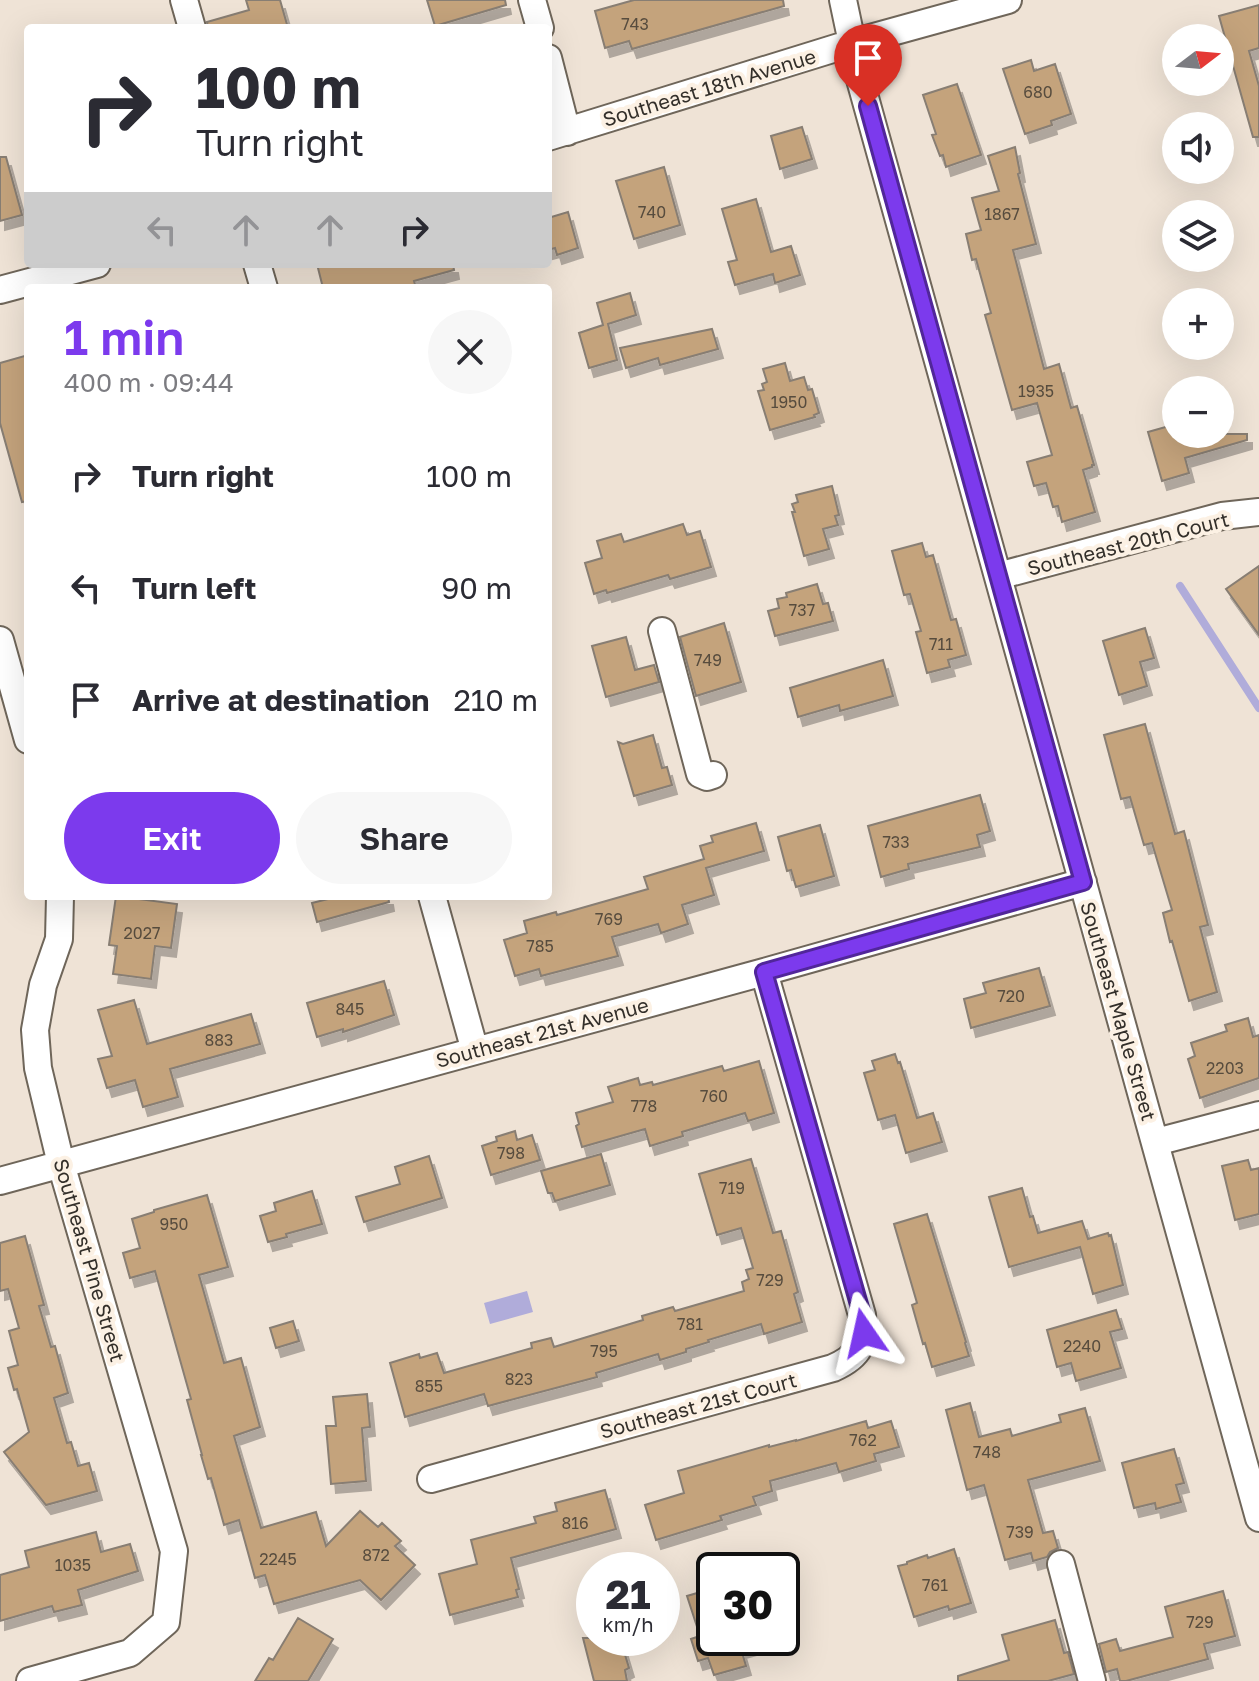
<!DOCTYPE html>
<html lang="en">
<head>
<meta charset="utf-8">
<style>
	body { margin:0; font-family:"Golos Text",sans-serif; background:#f7f7f7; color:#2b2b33; height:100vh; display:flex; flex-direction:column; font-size:30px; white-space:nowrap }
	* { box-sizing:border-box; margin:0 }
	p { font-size:26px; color:#7c7c81 }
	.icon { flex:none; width:44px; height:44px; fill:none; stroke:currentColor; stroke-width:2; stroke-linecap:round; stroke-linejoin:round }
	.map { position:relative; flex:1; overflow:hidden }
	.details { position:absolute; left:24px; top:284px; width:528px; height:616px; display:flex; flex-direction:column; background:#fff; border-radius:8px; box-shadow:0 8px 32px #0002 }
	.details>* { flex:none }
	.guide { position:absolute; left:24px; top:24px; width:528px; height:244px; border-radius:8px; box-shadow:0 8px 32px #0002; background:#fff; color:#2b2b33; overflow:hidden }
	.needle { width:52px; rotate:74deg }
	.fabs { position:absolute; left:1162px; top:24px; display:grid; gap:16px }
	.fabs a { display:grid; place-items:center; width:72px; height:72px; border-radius:50%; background:#fff; box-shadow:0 8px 32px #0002; font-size:40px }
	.speed { position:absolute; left:576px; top:1552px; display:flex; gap:16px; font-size:40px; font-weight:700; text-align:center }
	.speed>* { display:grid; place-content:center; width:104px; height:104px; border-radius:50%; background:#fff; box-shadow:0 8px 32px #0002; line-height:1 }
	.speed small { font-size:20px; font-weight:400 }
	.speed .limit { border:4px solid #111; border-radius:12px; background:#fff; color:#111 }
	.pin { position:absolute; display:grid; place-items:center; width:68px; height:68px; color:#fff; margin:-82px -34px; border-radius:50% 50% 50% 0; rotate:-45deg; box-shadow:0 0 8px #0007 }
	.pin .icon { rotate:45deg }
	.me { position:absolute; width:88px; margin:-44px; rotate:349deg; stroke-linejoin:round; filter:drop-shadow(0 0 6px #0008) }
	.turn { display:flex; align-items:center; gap:28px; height:168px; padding:0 40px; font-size:36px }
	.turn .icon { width:104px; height:104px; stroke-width:2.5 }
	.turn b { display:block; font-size:56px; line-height:68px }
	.lanes { display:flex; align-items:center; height:76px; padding:0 40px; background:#0003; justify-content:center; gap:40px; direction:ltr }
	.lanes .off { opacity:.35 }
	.round { display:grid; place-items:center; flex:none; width:84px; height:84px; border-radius:42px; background:#f7f7f7 }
	.headline { display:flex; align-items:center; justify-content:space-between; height:136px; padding:0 40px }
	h1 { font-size:48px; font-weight:600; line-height:60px; color:#7c3aed }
	.primary-button { display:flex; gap:16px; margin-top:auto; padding:16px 40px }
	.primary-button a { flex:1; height:92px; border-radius:48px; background:#7c3aed; color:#fff; font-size:32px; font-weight:600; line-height:92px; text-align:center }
	.primary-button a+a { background:#f7f7f7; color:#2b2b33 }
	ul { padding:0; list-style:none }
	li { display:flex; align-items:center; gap:24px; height:112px; padding:0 40px }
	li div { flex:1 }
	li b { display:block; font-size:30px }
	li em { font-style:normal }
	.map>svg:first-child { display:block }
</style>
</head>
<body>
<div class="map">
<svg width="1259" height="1681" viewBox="0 0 1259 1681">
	<defs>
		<filter id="shadow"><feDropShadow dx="5" dy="9" stdDeviation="0" flood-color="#0004"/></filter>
	</defs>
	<rect width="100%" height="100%" fill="#efe3d6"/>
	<path fill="#b0acda" d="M527,1291L533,1312L490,1324L484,1303Z"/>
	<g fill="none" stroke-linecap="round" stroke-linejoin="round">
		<path stroke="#b0acda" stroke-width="8" d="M1180,586L1259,708"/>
	</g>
	<path fill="#c4a37c" stroke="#887e73" stroke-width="2" filter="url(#shadow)" d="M246,0H280L288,28H208L207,22L249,10Z
		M427,0H505L506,5L435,26Z
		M634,0H783L784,6L632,49L629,41L605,48L595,11Z
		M1259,5V48L1249,51L1259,86V137H1253L1219,16Z
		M1031,60L1034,71L1055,64L1071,114L1051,121L1052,125L1025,134L1003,69Z
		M957,84L981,155L946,167L943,155L940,156L932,135L936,134L923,95Z
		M802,127L812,159L780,169L771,136Z
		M1015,147L1020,173L1018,174L1036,244L1013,250L1044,369L1059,364L1071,408L1077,406L1094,465H1092V467L1083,470L1095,512L1062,522L1058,506L1053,507L1046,483L1034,486L1027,462L1052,455L1037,403L1012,410L985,315L991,313L976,259L972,260L966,234L981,230L972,198L999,191L988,156Z
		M0,157H6L22,215L0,221Z
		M664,167L680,225L634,239L616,181Z
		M756,199L771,252L791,246L800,275L775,283L773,274L735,285L728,262L737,260L722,209Z
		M568,212L578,248L557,255L555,248L548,250V218Z
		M317,264H453L454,270L414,281L416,288H323Z
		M630,293L636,315L608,324L617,360L589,368L579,333L603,325L597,303Z
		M712,329L718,349L660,365L658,358L626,368L620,348Z
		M28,355V501L22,502L0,423V363Z
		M785,363L790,381L804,377L808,390L812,389L819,413L814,415L815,417L770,430L758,391L764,390L762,384L767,382L763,369Z
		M1176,424V434H1247V440L1185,458L1189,473L1162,481L1148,432Z
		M832,486L839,515L835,516L838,525L823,529L829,549L804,556L792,512H795L792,504L798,502L796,495Z
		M683,524L687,535L700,531L711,567L670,579L668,575L607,593L606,590L594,594L585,563L602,558L597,541L621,534L624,542Z
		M922,543L926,557L933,555L951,620L956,619L966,655L948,660L950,667L927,673L916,632L921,631L910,594L904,595L892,551Z
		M1259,566V635L1226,589Z
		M817,584L823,604L828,603L833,621L775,636L768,611L779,608L777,599L787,597L786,593Z
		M724,623L741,682L696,696L680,637Z
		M1145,628L1154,658L1140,662L1147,686L1119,695L1103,641Z
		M626,637L635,670L654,665L659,682L606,697L592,646Z
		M883,660L893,696L840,711L839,705L798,717L790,688Z
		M1145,724L1175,834L1184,831L1208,925L1200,927L1217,992L1189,1001L1172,941L1170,942L1163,913L1172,910L1152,843L1144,845L1130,797L1121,799L1104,735Z
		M653,735L662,768L667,767L672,785L634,796L618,742L623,744Z
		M980,795L990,831L977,835L980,847L908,864L909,869L881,877L868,826Z
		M756,823L764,851L706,868L714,895L682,905L688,924L661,933L658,924L612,937L618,956L541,976L539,969L515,976L504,940L527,933L524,921L556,912L557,915L648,889L644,877L704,859L700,846L713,842L711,836Z
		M820,825L834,876L796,887L791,870L787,871L778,837Z
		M116,896L177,904L171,948L155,946L151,979L113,974L117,946L109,945Z
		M340,896H388L389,902L317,922L312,903Z
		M1039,968L1050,1006L971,1028L964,999L986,993L983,983Z
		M384,981L394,1015L343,1032V1029L317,1037L307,1003Z
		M134,1000L147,1044L251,1014L260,1044L170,1069L178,1097L143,1107L135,1080L107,1088L98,1059L112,1056L98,1010Z
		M1248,1018L1253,1037L1259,1035V1078L1200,1098L1188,1059L1195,1056L1191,1043L1227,1031L1225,1025Z
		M895,1054L898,1063L900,1062L917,1118L933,1113L942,1142L906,1153L895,1115L878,1120L864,1073L875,1070L872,1061Z
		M759,1061L774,1113L748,1121L745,1113L682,1132L683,1136L650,1146L645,1129L582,1147L576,1126L579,1124L576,1113L613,1102L608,1087L638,1078L640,1085L652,1082L653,1085L722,1066L724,1071Z
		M515,1131L517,1140L532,1135L540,1160L491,1175L482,1146L497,1141L496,1137Z
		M601,1154L610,1185L555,1201L552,1193H548L541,1171Z
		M429,1156L442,1198L364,1222L356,1197L400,1184L395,1167Z
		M751,1159L773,1233L781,1231L798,1292L794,1294L802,1322L764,1334L761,1324L708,1340L709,1342L686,1349V1352L660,1360L658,1354L596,1373L597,1377L488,1406L484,1394L405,1417L390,1363L419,1354L420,1358L437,1353L444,1373L532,1348L531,1343L551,1338L554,1347L643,1320L642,1316L673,1307L675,1311L744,1291L742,1282L749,1279L746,1270L753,1268L741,1228L717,1235L699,1174Z
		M1248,1160L1251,1170L1259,1168V1214L1235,1220L1222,1166Z
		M1022,1188L1030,1217L1033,1216L1038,1233L1082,1221L1088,1239L1108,1233L1109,1236L1111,1235L1123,1285L1093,1294L1080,1247L1009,1267L989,1197Z
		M312,1191L322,1224L286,1234L287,1237L268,1242L260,1216L276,1211L274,1203Z
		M207,1195L228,1267L199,1275L224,1363L241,1358L260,1427L234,1436L261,1528L316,1512L326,1546L360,1511L378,1527L382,1523L401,1541L395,1546L415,1565L381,1600L360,1580L274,1604L265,1575L255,1578L239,1520L224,1525L211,1478L208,1479L201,1455H202L187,1400L191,1399L155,1271L130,1278L123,1253L140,1248L132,1219L154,1212V1210Z
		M927,1214L966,1342L965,1343L969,1356L932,1367L925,1343L923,1344L912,1305L917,1303L894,1224Z
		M25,1236L44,1305L39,1306L51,1347L55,1346L68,1393L54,1398L67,1443L71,1442L78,1466L89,1463L97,1491L46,1505L4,1452L29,1432L17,1389L14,1390L8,1368L18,1365L9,1331L19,1328L8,1289L0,1291V1243Z
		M1116,1310L1122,1329L1110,1332L1121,1368L1076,1381L1071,1363L1057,1367L1047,1330Z
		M293,1321L299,1341L276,1348L270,1328Z
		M367,1394L370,1427L362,1428L366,1481L331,1484L326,1426H336L333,1397Z
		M970,1403L979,1437L1010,1429L1012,1436L1061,1422L1059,1415L1085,1408L1100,1461L1028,1480L1043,1533L1053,1531L1058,1548L1050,1552L1047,1557L1033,1561L1031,1553L1005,1560L984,1485L967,1490L946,1410Z
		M866,1421L868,1428L891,1421L899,1447L874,1454L876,1461L839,1472L836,1463L770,1481L772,1491L753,1497L756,1505L720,1516L722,1520L656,1540L645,1505L684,1493L678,1471L769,1445V1447L796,1440V1441Z
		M1174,1449L1184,1483L1176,1485L1181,1502L1156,1509L1155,1503L1134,1508L1122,1463Z
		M605,1490L616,1529L511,1558L519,1589L516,1590L518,1597L450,1615L439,1574L477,1564L471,1540L536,1523L534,1517L557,1511L555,1503Z
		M96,1532L101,1552L130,1544L138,1571L78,1590L82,1605L54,1612L52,1606L0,1621V1575L29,1567L25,1551Z
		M954,1549L971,1603L949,1610L948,1606L914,1617L898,1566L907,1564V1562L927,1555L928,1558Z
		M714,1588V1638H758L759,1644L741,1649L746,1666L714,1675L708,1658L698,1661L691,1639L700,1636L687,1596Z
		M1223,1591L1235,1636L1204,1644L1208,1659L1126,1681H1120L1117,1669L1106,1672L1099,1644L1116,1639L1120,1651L1173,1637L1165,1607Z
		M298,1618L333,1639L308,1681H255L269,1658L273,1660Z
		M1055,1620L1064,1653L1068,1652L1074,1674L1048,1681H958V1676L1009,1660L1002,1635Z
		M583,1638H620L629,1668L625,1670L627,1681H594Z"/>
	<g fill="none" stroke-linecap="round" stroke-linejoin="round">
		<defs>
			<path id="minor" d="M184,0L192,28
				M532,0L540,28
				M843,0L859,76L1259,1518
				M548,58L567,132
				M548,137L852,43L1008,0
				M257,264L264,288
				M0,290L97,264
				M998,576L1222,516L1259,512
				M662,631L700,774L707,777L713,775
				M0,640L28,740
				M432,896L475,1051
				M1156,1142L1259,1115
				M0,1181L764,972L1083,882
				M431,1479L833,1368C860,1356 865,1344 862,1315L764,972
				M1061,1564L1092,1681
				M30,1681L130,1653L166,1622L174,1551L61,1164L38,1068L35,1030L43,985L59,939L60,896"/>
		</defs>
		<use href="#minor" stroke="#6f665a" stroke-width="30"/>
		<use href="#minor" stroke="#fff" stroke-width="26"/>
	</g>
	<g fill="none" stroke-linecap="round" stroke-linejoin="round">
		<defs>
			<path id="route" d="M864,1333L862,1315L764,972L1083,882L868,106"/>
		</defs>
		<use href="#route" stroke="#51269a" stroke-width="20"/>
		<use href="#route" stroke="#7c3aed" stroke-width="14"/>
	</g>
	<g text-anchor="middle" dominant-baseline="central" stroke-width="8" stroke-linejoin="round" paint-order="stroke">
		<g font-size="16" fill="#574c3e">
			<text x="635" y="24">743</text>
			<text x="1038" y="92">680</text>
			<text x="652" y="212">740</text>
			<text x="1002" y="214">1867</text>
			<text x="1036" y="391">1935</text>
			<text x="789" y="402">1950</text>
			<text x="802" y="610">737</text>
			<text x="941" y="644">711</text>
			<text x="708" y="660">749</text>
			<text x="896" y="842">733</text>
			<text x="609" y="919">769</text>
			<text x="142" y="933">2027</text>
			<text x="540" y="946">785</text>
			<text x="1011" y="996">720</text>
			<text x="350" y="1009">845</text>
			<text x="219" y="1040">883</text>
			<text x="1225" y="1068">2203</text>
			<text x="714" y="1096">760</text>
			<text x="644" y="1106">778</text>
			<text x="511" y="1153">798</text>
			<text x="732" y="1188">719</text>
			<text x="174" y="1224">950</text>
			<text x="770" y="1280">729</text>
			<text x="690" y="1324">781</text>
			<text x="1082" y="1346">2240</text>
			<text x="604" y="1351">795</text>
			<text x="519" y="1379">823</text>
			<text x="429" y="1386">855</text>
			<text x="863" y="1440">762</text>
			<text x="987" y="1452">748</text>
			<text x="575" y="1523">816</text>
			<text x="1020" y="1532">739</text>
			<text x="376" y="1555">872</text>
			<text x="278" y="1559">2245</text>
			<text x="73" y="1565">1035</text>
			<text x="935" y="1585">761</text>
			<text x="1200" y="1622">729</text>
		</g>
		<g font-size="20" fill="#332f2a" stroke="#fcf1e4">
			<text transform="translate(709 87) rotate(-17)">Southeast 18th Avenue</text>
			<text transform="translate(1128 543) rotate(-14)">Southeast 20th Court</text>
			<text transform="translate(1119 1011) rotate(74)">Southeast Maple Street</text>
			<text transform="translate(542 1032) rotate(-15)">Southeast 21st Avenue</text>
			<text transform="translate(90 1260) rotate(74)">Southeast Pine Street</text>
			<text transform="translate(698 1405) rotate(-15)">Southeast 21st Court</text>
		</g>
	</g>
</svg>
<div class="fabs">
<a><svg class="needle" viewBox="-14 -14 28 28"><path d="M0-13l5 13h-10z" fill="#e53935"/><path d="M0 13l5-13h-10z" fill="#7c7c81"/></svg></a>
<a><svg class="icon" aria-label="sound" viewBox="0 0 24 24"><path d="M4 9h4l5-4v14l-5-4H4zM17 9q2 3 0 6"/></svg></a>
<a><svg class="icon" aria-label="layers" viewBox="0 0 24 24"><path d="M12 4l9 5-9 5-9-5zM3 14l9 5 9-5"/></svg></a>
<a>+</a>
<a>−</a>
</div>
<div class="speed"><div>21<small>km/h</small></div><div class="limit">30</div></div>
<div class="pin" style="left:868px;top:106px;background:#d93025"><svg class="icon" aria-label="arrive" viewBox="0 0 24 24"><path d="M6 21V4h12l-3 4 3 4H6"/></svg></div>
<svg class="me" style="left:864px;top:1333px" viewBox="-20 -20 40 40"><path d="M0-17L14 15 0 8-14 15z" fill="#7c3aed" stroke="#fff" stroke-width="4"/></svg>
<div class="guide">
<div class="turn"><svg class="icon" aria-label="right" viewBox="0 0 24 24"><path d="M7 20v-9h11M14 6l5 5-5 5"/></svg><div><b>100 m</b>Turn right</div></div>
<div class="lanes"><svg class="icon off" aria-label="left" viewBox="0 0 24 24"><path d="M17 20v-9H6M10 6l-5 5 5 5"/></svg><svg class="icon off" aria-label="ahead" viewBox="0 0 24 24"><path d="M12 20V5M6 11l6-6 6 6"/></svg><svg class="icon off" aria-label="ahead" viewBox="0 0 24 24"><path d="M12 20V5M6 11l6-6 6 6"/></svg><svg class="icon" aria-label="right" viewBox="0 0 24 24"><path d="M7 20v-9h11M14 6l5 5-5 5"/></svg></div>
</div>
<section class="details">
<div class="headline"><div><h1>1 min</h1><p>400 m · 09:44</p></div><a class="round"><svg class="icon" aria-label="close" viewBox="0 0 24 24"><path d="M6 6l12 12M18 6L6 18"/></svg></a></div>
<ul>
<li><svg class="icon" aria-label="right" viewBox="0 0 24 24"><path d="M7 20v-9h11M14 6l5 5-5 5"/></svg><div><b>Turn right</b></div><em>100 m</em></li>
<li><svg class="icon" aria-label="left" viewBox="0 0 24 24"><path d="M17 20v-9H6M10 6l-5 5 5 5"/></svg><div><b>Turn left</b></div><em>90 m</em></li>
<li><svg class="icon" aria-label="arrive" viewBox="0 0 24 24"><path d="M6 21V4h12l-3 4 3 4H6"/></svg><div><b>Arrive at destination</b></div><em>210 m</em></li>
</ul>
<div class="primary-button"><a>Exit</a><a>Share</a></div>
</section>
</div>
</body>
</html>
